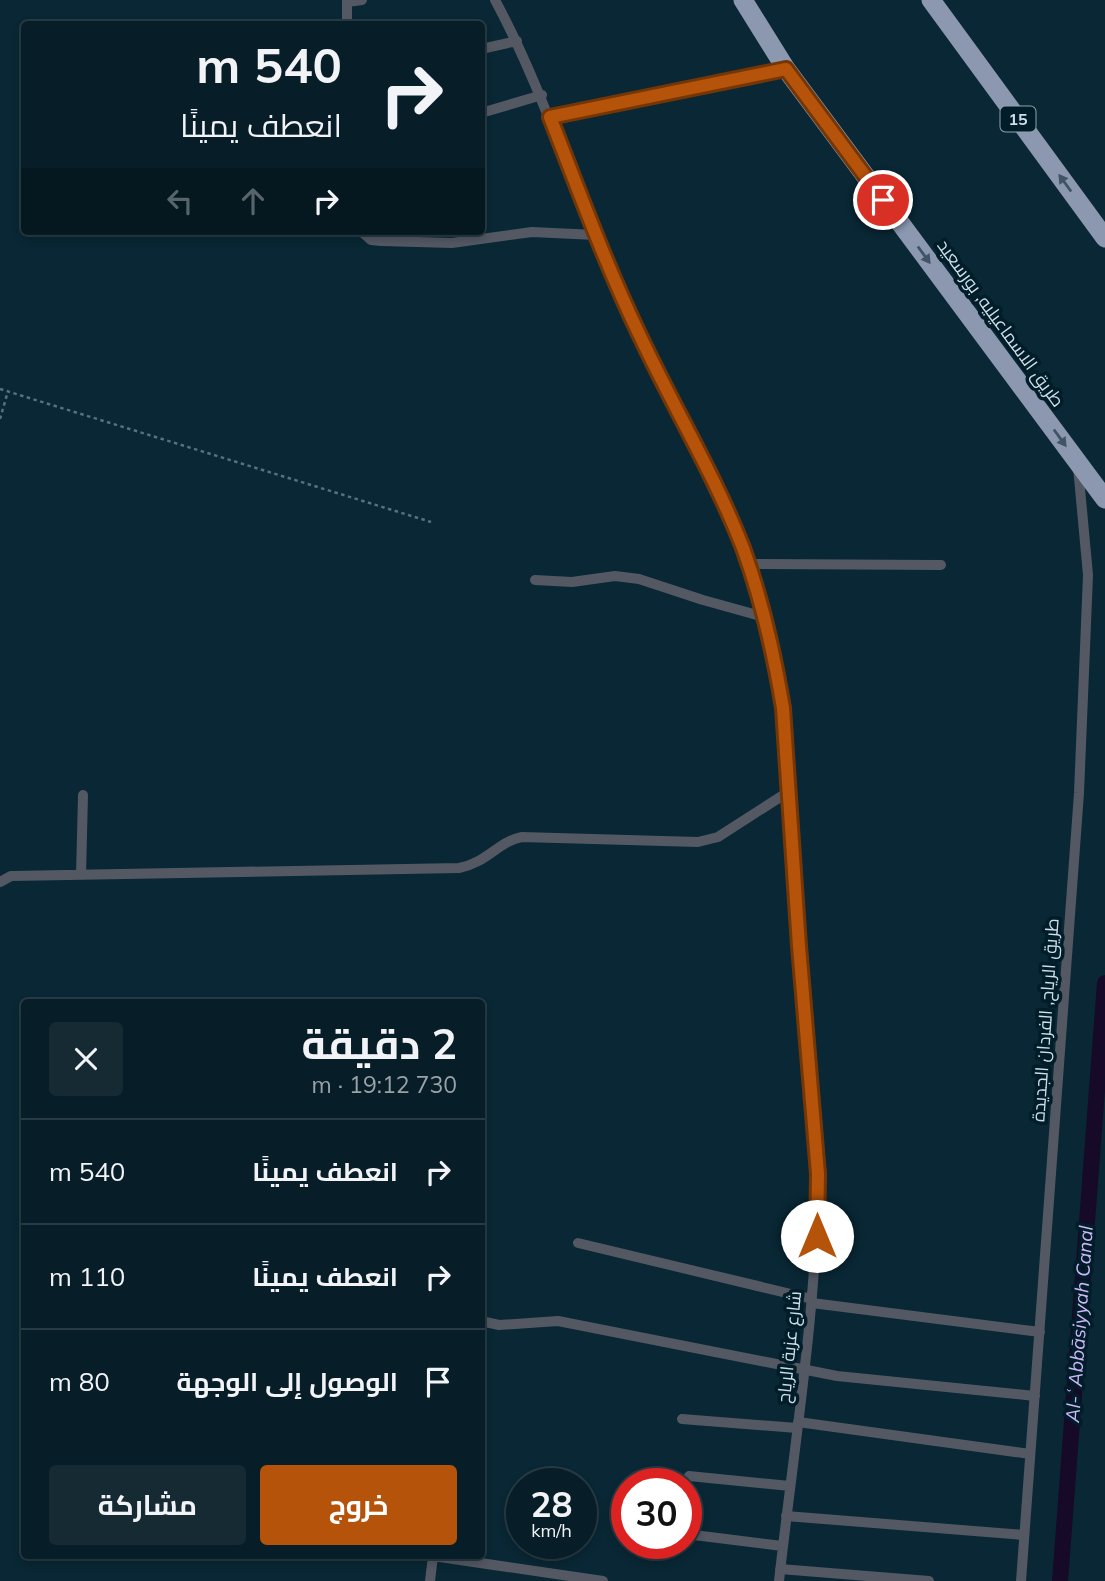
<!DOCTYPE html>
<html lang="ar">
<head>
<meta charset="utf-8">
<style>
	body { margin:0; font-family:Mulish,Cairo,sans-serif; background:#152a33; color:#f1f3f6; direction:rtl; height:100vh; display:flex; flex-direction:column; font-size:26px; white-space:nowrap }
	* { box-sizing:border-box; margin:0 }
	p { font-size:23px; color:#98a2a7 }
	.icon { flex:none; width:38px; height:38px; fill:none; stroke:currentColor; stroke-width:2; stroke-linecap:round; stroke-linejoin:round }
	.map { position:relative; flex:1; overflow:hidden; direction:ltr }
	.panel { position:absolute; left:21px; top:999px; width:464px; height:560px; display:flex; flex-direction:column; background:#071d27; border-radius:7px; box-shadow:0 4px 10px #0003,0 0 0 2px #283b44; direction:rtl }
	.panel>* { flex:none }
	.banner { position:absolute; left:21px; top:21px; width:464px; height:214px; border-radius:7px; box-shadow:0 4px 10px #0003,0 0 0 2px #283b44; direction:rtl; background:#071d27; color:#f1f3f6; overflow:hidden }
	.speed { position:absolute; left:506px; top:1468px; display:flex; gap:14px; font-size:35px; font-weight:700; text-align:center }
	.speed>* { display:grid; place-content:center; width:91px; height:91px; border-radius:50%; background:#071d27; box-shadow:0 4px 10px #0003,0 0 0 2px #283b44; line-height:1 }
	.speed small { font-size:18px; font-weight:400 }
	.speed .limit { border:10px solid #d22; background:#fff; color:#111 }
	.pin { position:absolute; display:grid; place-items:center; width:60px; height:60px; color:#fff; margin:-30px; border:4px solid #fff; border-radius:50%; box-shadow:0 2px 7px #0007 }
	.me { position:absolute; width:77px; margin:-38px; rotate:0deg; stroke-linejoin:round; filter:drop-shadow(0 0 5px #0008) }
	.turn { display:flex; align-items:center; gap:24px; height:147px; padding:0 28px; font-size:32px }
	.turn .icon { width:91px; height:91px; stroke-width:2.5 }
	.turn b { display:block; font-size:49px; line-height:60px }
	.lanes { display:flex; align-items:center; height:66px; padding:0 28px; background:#0003; justify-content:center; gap:35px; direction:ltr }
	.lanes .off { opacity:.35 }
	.round { display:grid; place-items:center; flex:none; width:74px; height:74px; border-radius:7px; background:#152a33 }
	.headline { display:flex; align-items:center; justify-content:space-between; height:119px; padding:0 28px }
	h1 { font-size:42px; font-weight:700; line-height:52px }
	.cta { display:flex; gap:14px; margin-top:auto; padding:14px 28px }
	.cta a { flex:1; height:80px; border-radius:7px; background:#b45309; color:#fff; font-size:28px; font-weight:700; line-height:80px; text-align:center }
	.cta a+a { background:#152a33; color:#f1f3f6 }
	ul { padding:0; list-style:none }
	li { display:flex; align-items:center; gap:21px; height:105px; padding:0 28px; border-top:2px solid #283b44 }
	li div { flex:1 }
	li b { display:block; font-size:26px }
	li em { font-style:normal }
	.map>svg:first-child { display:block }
</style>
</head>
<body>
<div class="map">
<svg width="1105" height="1581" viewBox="0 0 1105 1581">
	<rect width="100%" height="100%" fill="#092734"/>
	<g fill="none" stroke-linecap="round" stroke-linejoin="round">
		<path stroke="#170928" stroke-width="16" d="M1060,1581L1105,983"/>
		<path stroke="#58717c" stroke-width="2.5" stroke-dasharray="3.5 3.5" stroke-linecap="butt" d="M0,389L431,522
			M0,419L8,391"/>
		<path stroke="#535863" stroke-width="10" d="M347,0V24
			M495,0C545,93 573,190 616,285C672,407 746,522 774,655C788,721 787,790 792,858C800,963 811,1068 818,1173C817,1310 794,1445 779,1581
			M347,2L362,0
			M481,49L517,41
			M481,113L542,95
			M550,117L786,69
			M361,231L371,240L381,241L452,243L532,232L596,235
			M748,564L941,565
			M535,580L572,582L615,576L639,579L703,600L764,617
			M81,875L83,795
			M0,882L11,876L459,868C487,863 499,841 522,837L698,842L718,837L788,792
			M578,1243L812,1299
			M812,1303L1040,1332
			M481,1321L499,1325L558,1321L837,1376L1035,1396
			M682,1419L797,1428
			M798,1422L1030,1454
			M689,1476L790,1486
			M786,1516L1024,1535
			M686,1534L782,1546
			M780,1569L929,1581
			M430,1581L433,1556L603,1581
			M1021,1581L1079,793L1088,575L1078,467"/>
		<path stroke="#8c98b0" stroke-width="19" d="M743,0L786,69L1105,499
			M931,0L1105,238"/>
	</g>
	<defs><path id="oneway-solid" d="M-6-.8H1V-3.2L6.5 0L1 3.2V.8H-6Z" transform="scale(1.75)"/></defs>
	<g fill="#405466">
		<use href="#oneway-solid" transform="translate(1065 183) rotate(-126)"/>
		<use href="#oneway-solid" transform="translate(924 255) rotate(54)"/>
		<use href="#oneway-solid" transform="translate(1060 438) rotate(54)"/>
	</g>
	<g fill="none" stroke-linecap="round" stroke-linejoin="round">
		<defs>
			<path id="route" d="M817,1236L818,1174L799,946L783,708C774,654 762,600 743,548C715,476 674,408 641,338C606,266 579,191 550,117L786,69L883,200"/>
		</defs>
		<use href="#route" stroke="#753606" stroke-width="18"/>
		<use href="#route" stroke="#b45309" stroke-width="12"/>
	</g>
	<g text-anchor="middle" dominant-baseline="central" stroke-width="7" stroke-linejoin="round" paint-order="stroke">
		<rect fill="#011d2a" stroke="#90a4ae" stroke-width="2" x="1000.5" y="106.5" width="35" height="25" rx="5"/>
		<g font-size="16" font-weight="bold" fill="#cedee7">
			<text x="1018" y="119">15</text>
		</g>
		<g font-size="18" fill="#cedee7" stroke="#011d2a">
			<text transform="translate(1001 323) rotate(54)">طريق الاسماعيليه, بورسعيد</text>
			<text transform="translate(1045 1020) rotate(-86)">طريق الرياح, الفردان الجديدة</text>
			<text transform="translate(789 1347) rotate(-84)">شارع عزبة الرياح</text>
		</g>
		<g font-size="19" font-style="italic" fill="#cfb8f7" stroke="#011d2a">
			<text transform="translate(1079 1324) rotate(-86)">Al-ʿAbbāsiyyah Canal</text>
		</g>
	</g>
</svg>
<div class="speed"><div>28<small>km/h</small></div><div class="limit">30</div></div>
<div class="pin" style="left:883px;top:200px;background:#d93025"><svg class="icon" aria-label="arrive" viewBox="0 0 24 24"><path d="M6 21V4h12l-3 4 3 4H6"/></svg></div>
<svg class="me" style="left:817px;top:1236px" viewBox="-20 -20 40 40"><circle r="19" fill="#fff"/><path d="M0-13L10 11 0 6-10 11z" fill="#b45309"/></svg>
<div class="banner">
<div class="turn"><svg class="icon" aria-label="right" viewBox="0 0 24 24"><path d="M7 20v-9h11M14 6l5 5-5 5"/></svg><div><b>540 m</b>انعطف يمينًا</div></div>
<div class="lanes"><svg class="icon off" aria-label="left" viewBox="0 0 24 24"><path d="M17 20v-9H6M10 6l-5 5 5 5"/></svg><svg class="icon off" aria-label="ahead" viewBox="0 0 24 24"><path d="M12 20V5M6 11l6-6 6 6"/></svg><svg class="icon" aria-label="right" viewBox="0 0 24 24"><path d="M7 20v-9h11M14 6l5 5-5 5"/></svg></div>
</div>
<section class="panel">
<div class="headline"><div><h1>2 دقيقة</h1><p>730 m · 19:12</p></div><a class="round"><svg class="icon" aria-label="close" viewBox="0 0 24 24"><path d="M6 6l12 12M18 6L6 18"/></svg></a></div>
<ul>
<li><svg class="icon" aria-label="right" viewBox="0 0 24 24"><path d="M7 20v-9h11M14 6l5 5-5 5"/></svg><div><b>انعطف يمينًا</b></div><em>540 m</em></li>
<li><svg class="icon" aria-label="right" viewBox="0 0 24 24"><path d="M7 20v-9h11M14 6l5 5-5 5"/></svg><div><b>انعطف يمينًا</b></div><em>110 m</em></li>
<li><svg class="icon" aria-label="arrive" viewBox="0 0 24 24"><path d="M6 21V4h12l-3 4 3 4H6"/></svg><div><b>الوصول إلى الوجهة</b></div><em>80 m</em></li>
</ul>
<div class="cta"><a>خروج</a><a>مشاركة</a></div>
</section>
</div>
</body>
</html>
